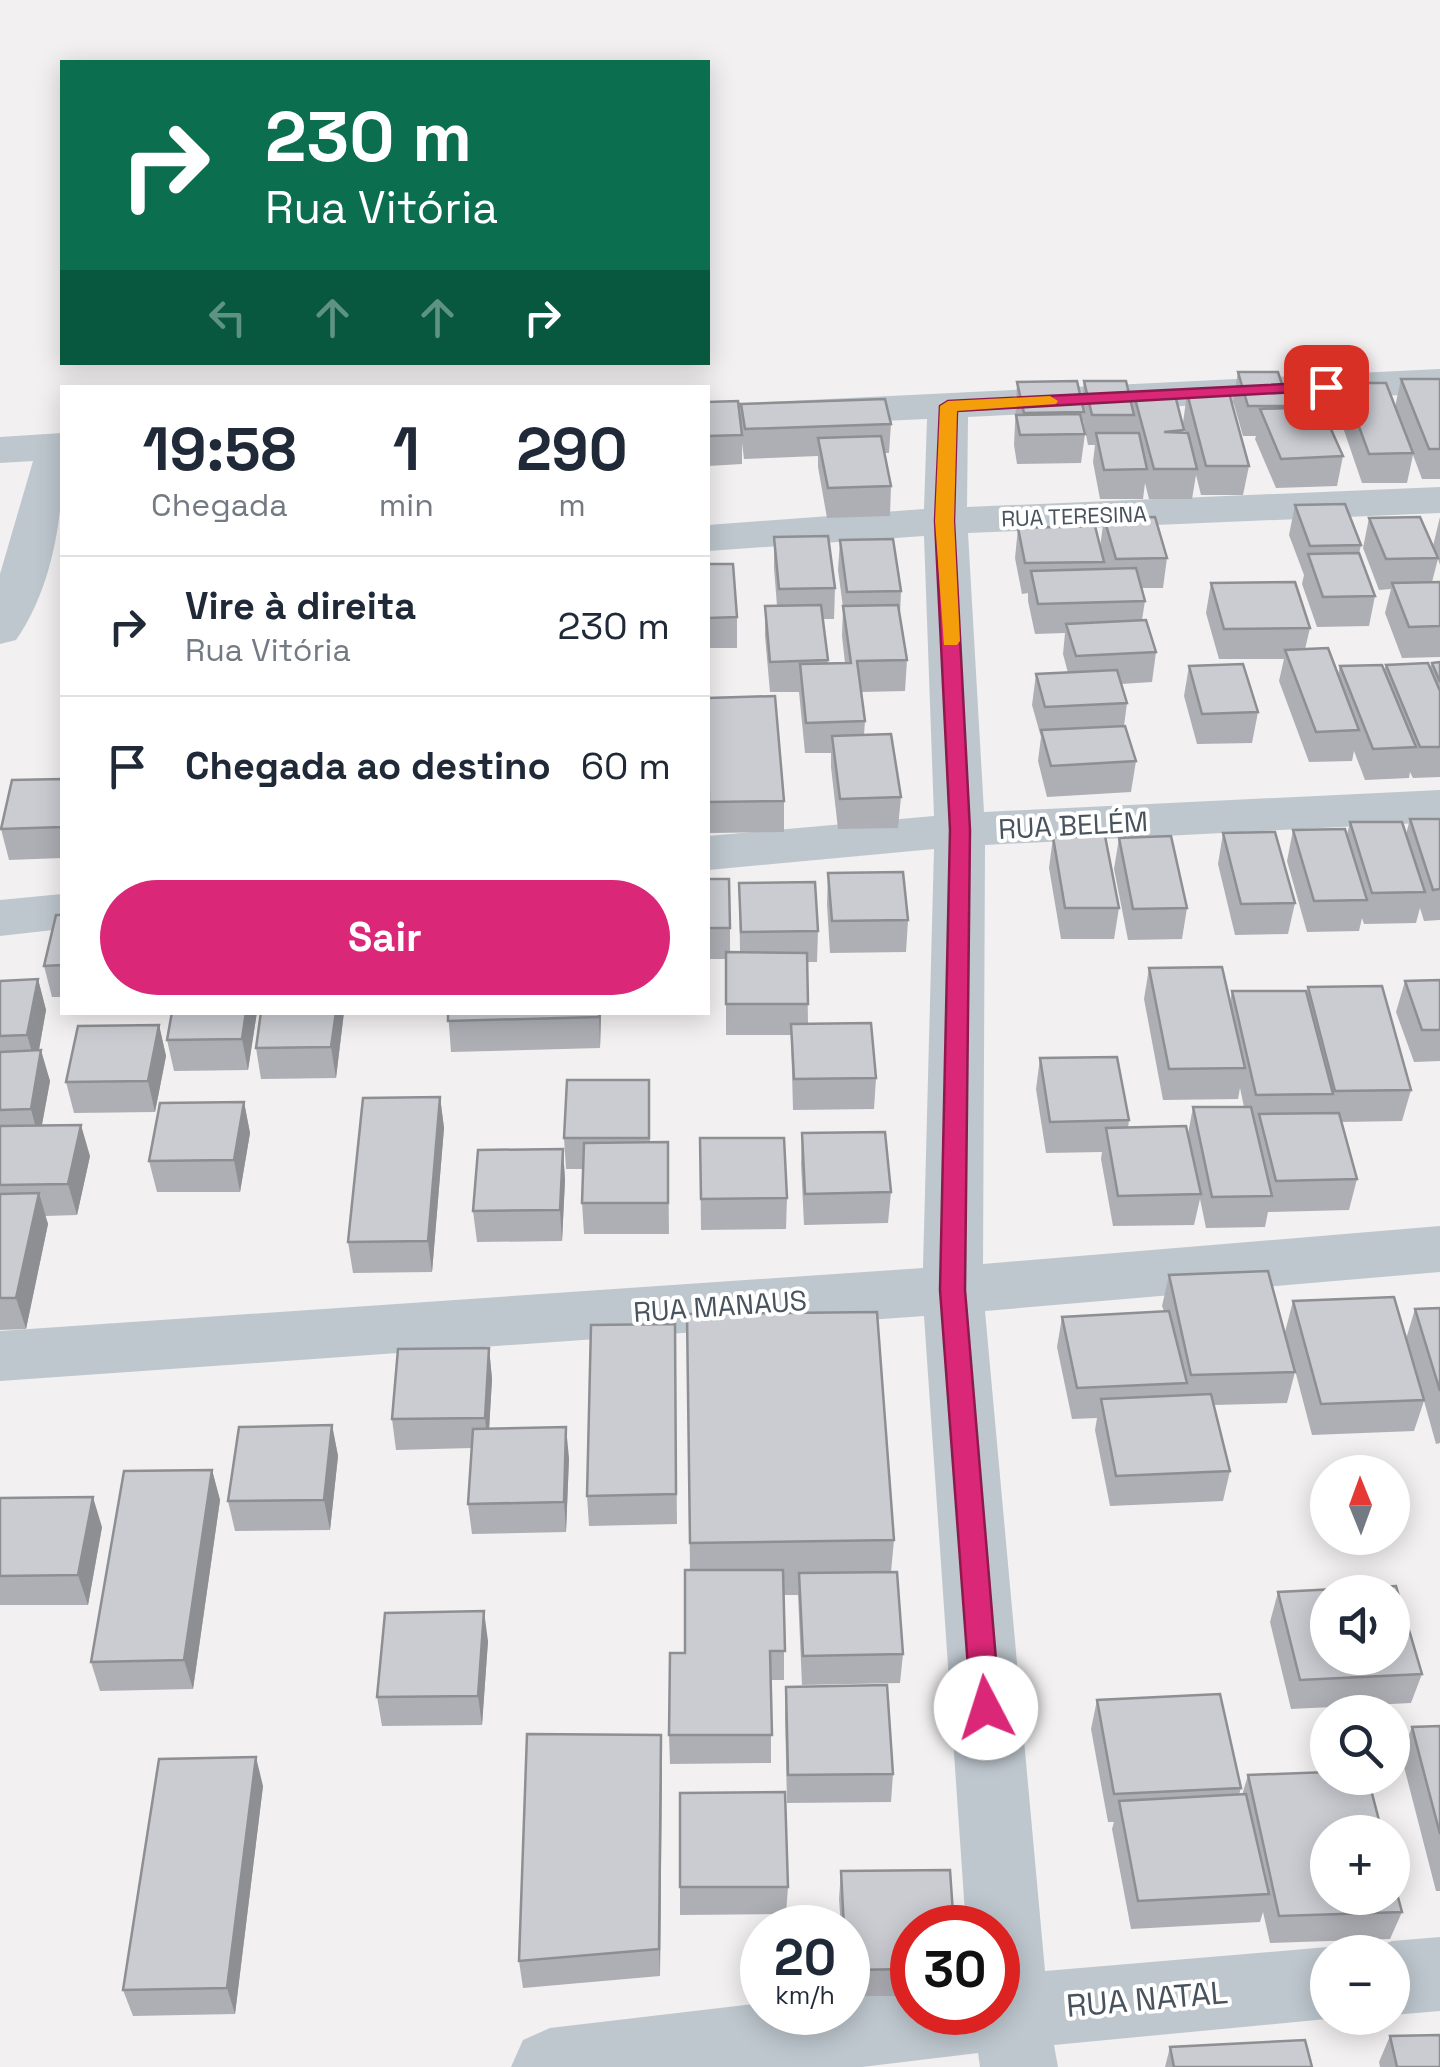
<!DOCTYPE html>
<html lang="pt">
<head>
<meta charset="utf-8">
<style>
	body { margin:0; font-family:"Space Grotesk",sans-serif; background:#f6f6f7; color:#1f2937; height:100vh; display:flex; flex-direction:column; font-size:38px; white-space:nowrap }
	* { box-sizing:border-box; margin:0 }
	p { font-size:32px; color:#747a83 }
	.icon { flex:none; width:55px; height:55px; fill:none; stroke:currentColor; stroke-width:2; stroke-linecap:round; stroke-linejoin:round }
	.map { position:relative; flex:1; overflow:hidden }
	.panel { position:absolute; left:60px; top:385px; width:650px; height:630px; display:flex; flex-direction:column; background:#fff; border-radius:0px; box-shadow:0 5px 25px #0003 }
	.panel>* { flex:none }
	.banner { position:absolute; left:60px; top:60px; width:650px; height:305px; border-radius:0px; box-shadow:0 5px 25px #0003; background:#0b6e4f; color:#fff; overflow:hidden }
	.needle { width:65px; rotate:359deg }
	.fabs { position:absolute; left:1310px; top:1455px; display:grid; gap:20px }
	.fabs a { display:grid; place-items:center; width:100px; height:100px; border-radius:50%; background:#fff; box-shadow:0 5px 25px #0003; font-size:50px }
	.speed { position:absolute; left:740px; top:1905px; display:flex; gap:20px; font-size:50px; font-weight:700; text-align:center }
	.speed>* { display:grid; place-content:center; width:130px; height:130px; border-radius:50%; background:#fff; box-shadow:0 5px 25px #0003; line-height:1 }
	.speed small { font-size:25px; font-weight:400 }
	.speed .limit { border:15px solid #d22; background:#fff; color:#111 }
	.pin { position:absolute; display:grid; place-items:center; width:85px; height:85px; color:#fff; margin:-42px; border-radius:20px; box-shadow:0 5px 15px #0006 }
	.me { position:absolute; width:110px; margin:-55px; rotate:355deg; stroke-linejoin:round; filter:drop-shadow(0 0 8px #0008) }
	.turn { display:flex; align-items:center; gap:35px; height:210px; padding:0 40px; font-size:45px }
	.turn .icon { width:130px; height:130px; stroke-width:2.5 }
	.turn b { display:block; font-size:70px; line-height:85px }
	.lanes { display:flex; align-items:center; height:95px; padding:0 40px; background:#0003; justify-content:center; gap:50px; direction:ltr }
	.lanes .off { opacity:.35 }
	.eta { display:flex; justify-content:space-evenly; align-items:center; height:170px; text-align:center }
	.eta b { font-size:60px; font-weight:600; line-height:70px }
	.action { display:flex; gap:20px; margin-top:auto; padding:20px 40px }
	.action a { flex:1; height:115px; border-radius:60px; background:#db2777; color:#fff; font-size:40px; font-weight:600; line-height:115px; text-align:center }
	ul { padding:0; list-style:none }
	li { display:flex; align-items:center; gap:30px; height:140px; padding:0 40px; border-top:2px solid #e0e1e3 }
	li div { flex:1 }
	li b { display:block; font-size:38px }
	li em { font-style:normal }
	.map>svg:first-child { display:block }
</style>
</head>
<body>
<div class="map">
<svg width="1440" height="2067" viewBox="0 0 1440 2067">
	<rect width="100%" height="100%" fill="#f2f0f0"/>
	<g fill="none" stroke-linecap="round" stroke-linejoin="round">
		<path fill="#bec7ce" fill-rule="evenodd" d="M1440,369V393L968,417L967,507L1440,487V513L968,533L984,812L1440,790V822L985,845L983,1264L1440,1226V1272L985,1311L1045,1971L1328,1947L1342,1952H1328V2018H1337L1054,2045L1058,2067H980L978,2053L862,2067H511L523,2040L550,2028L762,2003V2012H848V1993L912,1985V2012H998V1928H966L924,1316L0,1381V1331L923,1268L934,849L708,870V836L934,816L924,536L708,551V525L924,509L927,419L708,429V405Z
			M62,433C66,500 56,583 16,640L0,644V574L33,461L0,463V437Z
			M62,894V929L0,936V900Z
			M1440,1937V2011L1392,2015V1952H1365L1392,1941Z"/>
	</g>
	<path fill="#aeafb5" d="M1238,372L1289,406V408L1343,456L1337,486L1276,488L1255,439L1256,436H1243L1233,401Z
		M1401,379H1440V479H1422L1413,455L1407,483H1362L1338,413L1343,383L1395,407Z
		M1084,381L1132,409L1134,395L1184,430L1183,433H1185L1183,423L1187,393L1249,466L1243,495H1201L1196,475L1192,499H1149L1145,483L1143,499H1100L1093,462L1095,445H1088L1083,420L1082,425L1085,434L1081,463L1017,464L1014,445L1017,382L1082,403Z
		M708,402L741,423V404L891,424L889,453H885L891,486L890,516L827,518L818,467V456L744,459L742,443V464L708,466Z
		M1295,505L1361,545L1359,554L1375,596L1369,626L1317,627L1302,584L1304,575L1289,535Z
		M1440,517V565L1438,559L1432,582H1440V657L1402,658L1385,613L1391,589L1379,590L1363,548L1369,518L1433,546Z
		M1104,518L1167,558L1163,588H1142L1145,601L1142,620L1156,652L1152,682L1121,684L1127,703L1124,726L1136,761L1131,792L1047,797L1038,761L1041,737L1032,705L1036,674L1068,673L1063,654L1065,633L1035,634L1028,601V593L1022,594L1015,558L1018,528L1100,547Z
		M774,537L835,588L834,619H823L828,663H845L842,636L843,607L838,570L840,540L901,591L900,614L907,660L905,691L861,692L865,721L864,735L901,797L898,828L838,829L831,767V753H805L799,692H770L765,636V606H777L774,568Z
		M708,564L737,617V648H708Z
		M1211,583L1310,628L1305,649L1338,675L1340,666L1384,671L1386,665L1430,668L1432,663L1440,662V777L1413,778L1410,772L1409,778L1365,780L1354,751L1352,761L1309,762L1279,681L1284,659H1219L1206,613Z
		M1189,666L1258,712L1252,743L1197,744L1184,696Z
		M708,698L784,801V832L709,833Z
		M62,779V858L9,860L1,829Z
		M1410,819H1440V920L1424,921L1420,908L1416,923L1364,924L1362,918L1359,931L1307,932L1287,861L1293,830L1347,835L1350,822L1406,834Z
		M1223,833L1295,903L1288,934L1235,935L1218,864Z
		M1053,837L1119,908L1114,939H1061L1049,868Z
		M1119,838L1187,908L1182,939L1128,940L1114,869Z
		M828,873L908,920L906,952L830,953L827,904Z
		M708,879L730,928V952H740L739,883L818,931L817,962H807L808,1023L876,1078L874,1109L793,1110L791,1035H726V959H708Z
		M62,915V997H52L44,966Z
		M1149,968L1230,1002L1232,991L1307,994L1308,987L1411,1090L1402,1121L1341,1122L1357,1179L1349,1210L1268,1212L1265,1227L1206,1228L1200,1199L1194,1225L1113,1226L1101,1159L1102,1152L1046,1153L1036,1089L1040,1058L1129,1120L1128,1128L1188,1134L1193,1107H1244L1240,1088L1238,1099L1163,1100L1144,999Z
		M38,979L46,1010L39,1050L50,1081L42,1125L90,1156L77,1215L45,1216L48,1224L26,1329L0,1330V981Z
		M1440,980V1061L1414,1062L1396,1012L1405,981Z
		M257,1012L248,1070L174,1071L167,1040Z
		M344,1012L336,1078L261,1079L256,1048Z
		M448,1012H601L600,1048L451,1052Z
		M159,1025L166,1056L155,1112L74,1113L66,1082Z
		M649,1080L650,1143L668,1142L669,1234H584L582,1203L583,1169H566L564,1138Z
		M440,1097L444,1128L432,1272L353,1273L348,1242Z
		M244,1102L250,1133L240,1192H157L149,1161Z
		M802,1133L891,1192L888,1223L804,1225L801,1164Z
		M700,1138L787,1198L786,1229L701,1230Z
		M563,1149L565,1180L562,1241L477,1242L473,1211Z
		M1169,1275L1295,1372L1287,1403L1214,1405L1230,1471L1223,1501L1110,1506L1095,1430L1097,1418L1072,1419L1057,1347L1062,1317L1164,1311L1162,1306Z
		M1293,1301L1406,1339L1415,1309L1440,1308V1443L1436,1444L1424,1401L1414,1431L1312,1435L1285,1332Z
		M687,1314L894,1540L891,1572L903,1654L900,1683L802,1685L798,1595H784V1680H771V1763L670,1764L669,1735L685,1653L690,1570Z
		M675,1324L677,1524L589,1526L587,1496Z
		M489,1348L492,1379L489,1429L569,1458L566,1532L472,1534L468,1504L472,1448L396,1450L392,1419Z
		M332,1425L338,1456L330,1530L235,1531L228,1501Z
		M212,1470L220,1500L193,1689L100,1691L91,1662Z
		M0,1498L102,1527L88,1605H0Z
		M1278,1592L1422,1674L1411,1703L1291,1709L1270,1622Z
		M488,1641L482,1725L382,1726L377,1697Z
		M786,1687L893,1774L891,1802L787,1803L785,1716Z
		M1097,1700L1241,1788L1239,1795H1242L1248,1775L1402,1912L1390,1939L1270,1943L1263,1912L1260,1922L1131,1929L1112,1829L1114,1822H1108L1091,1729Z
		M1440,1726V1891H1436L1401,1755L1412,1727Z
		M661,1735L660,1976L523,1988L519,1961Z
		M263,1786L235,2014L133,2016L123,1990Z
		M841,1871L912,1928V1996H848V1928H841L839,1899Z
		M680,1887H788L786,1914L680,1915Z
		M1390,2036L1440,2067H1380L1379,2062Z
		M1170,2047L1312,2067H1165Z"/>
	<path fill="#8d8f93" d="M38,979L46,1010L36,1066L27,1035Z
		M246,1012H257L248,1070L242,1039Z
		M336,1012H344L336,1078L331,1047Z
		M599,1012H601L600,1048Z
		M159,1025L166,1056L155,1112L148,1081Z
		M41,1050L50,1081L39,1140L31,1109Z
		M440,1097L444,1128L432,1272L428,1241Z
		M244,1102L250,1133L240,1192L234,1160Z
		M81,1125L90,1156L77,1215L68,1184Z
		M563,1149L565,1180L562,1241L560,1210Z
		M39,1193L48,1224L26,1329L16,1298Z
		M489,1348L492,1379L488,1448L485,1418Z
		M332,1425L338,1456L330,1530L324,1500Z
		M566,1427L569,1458L566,1532L564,1502Z
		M212,1470L220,1500L193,1689L184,1660Z
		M93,1497L102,1527L88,1605L78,1575Z
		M484,1611L488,1641L482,1725L478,1696Z
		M661,1735L662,1764L660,1976L659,1949Z
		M256,1757L263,1786L235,2014L227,1988Z"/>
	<path fill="#caccd2" stroke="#8d8f93" stroke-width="2.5" fill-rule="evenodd" d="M1238,372H1278L1289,406H1248Z
		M1401,379H1440V449H1429Z
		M1077,381L1084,412L1024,413L1017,382Z
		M1084,381H1126L1134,415H1092Z
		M1343,383H1386L1413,453L1369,454Z
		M1187,393H1229L1249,466H1206Z
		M1134,395H1175L1184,430L1164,432L1188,433L1197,469H1154Z
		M885,399L891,424L745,429L741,404Z
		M738,401L742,435L708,436V402Z
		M1321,407L1343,456L1281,459L1260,409Z
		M1080,414L1085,434L1020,435L1016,415Z
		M1096,433H1139L1147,469L1104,470Z
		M881,436L891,486L828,488L818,438Z
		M1345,504L1361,545L1310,546L1295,505Z
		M1155,517L1167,558L1116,559L1104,518Z
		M1420,517L1438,558L1386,559L1369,518Z
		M1095,526L1104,562L1025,563L1018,528Z
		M828,536L835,588L779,589L774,537Z
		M893,539L901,591L847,592L840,540Z
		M1359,553L1375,596L1323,597L1308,554Z
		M708,564H733L737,617L708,618Z
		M1136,568L1145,601L1038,604L1031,571Z
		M1295,582L1310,628L1224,629L1211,583Z
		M1440,582V626L1409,627L1392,583Z
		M821,605L828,660L770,662L765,606Z
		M898,605L907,660L857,661L865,721L806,723L800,664L851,663L843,606Z
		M1146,620L1156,652L1076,656L1066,624Z
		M1328,648L1359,730L1316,732L1285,650Z
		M1440,662V682L1432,663Z
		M1428,663L1440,691V747H1420L1386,665Z
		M1243,664L1258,712L1202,714L1189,666Z
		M1382,665L1416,747L1373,749L1340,666Z
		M1117,670L1127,703L1045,707L1036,674Z
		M775,696L784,801L709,802L708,698Z
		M1125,726L1136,761L1051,766L1041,730Z
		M891,734L901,797L840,799L832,736Z
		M62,779V827L1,829L12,780Z
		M1410,819H1440V889L1433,890Z
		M1350,822H1402L1425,892L1372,893Z
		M1345,829L1367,900L1314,901L1293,830Z
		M1275,832L1295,903L1241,904L1223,833Z
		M1105,836L1119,908H1065L1053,837Z
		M1171,836L1187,908L1133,909L1119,838Z
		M903,872L908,920L832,921L828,873Z
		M708,879H729L730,928H708Z
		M815,882L818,931L741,932L739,883Z
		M56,915H62V965L44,966Z
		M726,952L807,953L808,1004H726Z
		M1222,967L1245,1068L1169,1069L1149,968Z
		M38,979L27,1035L0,1036V981Z
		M1440,980V1030H1422L1405,981Z
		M1382,986L1411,1090L1335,1091L1308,987Z
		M1232,991H1306L1333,1094L1256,1095Z
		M172,1012H246L242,1039L167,1040Z
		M261,1012H336L331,1047L256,1048Z
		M448,1012H599V1017L448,1021Z
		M871,1023L876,1078L794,1079L791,1024Z
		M159,1025L148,1081L66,1082L78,1026Z
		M41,1050L31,1109L0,1110V1052Z
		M1117,1057L1129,1120L1050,1122L1040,1058Z
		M567,1080H649V1138H564Z
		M440,1097L428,1241L348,1242L363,1098Z
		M244,1102L234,1160L149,1161L160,1103Z
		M1193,1107H1251L1272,1196L1212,1197Z
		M1339,1113L1357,1179L1276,1181L1259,1114Z
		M81,1125L68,1184L0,1185V1126Z
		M1186,1126L1201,1194L1118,1196L1106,1128Z
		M885,1132L891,1192L805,1194L802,1133Z
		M700,1138H784L787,1198L701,1199Z
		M668,1142V1203H582L584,1143Z
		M563,1149L560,1210L473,1211L478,1150Z
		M39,1193L16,1298H0V1194Z
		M1268,1271L1295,1372L1191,1375L1169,1275Z
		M1394,1297L1424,1400L1321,1404L1293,1301Z
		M1440,1308V1391L1415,1309Z
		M1169,1311L1187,1383L1077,1388L1062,1317Z
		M877,1312L894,1540L690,1543L687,1314Z
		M675,1324L676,1494L587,1496L591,1325Z
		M489,1348L485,1418L392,1419L398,1349Z
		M1211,1394L1230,1471L1116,1476L1101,1399Z
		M332,1425L324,1500L228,1501L239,1427Z
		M566,1427L564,1502L468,1504L473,1429Z
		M212,1470L184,1660L91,1662L124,1471Z
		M93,1497L78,1575L0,1576V1498Z
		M685,1570H783L785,1651H770L772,1735H669L670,1653H685Z
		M897,1572L903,1654L803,1656L799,1573Z
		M1396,1586L1422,1674L1300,1680L1278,1592ZM1328,1592H1392V1658H1328Z
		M484,1611L478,1696L377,1697L385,1613Z
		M887,1685L893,1774L788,1775L786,1687Z
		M1220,1694L1241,1788L1114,1794L1097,1700Z
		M1440,1726V1834L1412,1727Z
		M527,1734L661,1735L659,1949L519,1961Z
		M256,1757L227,1988L123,1990L159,1759Z
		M1328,1772V1778H1368L1382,1832H1328V1898H1392V1875L1402,1912L1279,1916L1248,1775Z
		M785,1792L788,1887H680V1793Z
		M1246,1794L1269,1894L1138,1901L1119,1801Z
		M950,1870L954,1928H912V1969L848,1970V1928H844L841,1871Z
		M1440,2035V2067H1397L1390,2036Z
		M1305,2040L1312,2067H1174L1170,2047Z"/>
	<path fill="#db2777" stroke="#8e194d" stroke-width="2.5" d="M1326,382L1332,383V390L957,411L954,521L970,830L965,1290L1000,1708L996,1717L986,1721L976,1717L971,1708L940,1290L950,830L935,521L940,406L948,401Z"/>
	<path fill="#f59e0b" d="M1050,396L1058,401L1056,404L957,411L954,521L960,641L957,645H944L935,521L940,406L948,401Z"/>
	<g text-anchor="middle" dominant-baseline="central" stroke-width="8" stroke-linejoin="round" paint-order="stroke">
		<g font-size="22" fill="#48535d" stroke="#fff">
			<text transform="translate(1074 516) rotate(-2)">RUA TERESINA</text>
		</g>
		<g font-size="28" fill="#48535d" stroke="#fff">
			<text transform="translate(1073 825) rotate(-3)">RUA BELÉM</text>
			<text transform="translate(720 1306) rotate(-4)">RUA MANAUS</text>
		</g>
		<g font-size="32" fill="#48535d" stroke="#fff">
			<text transform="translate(1147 1999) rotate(-5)">RUA NATAL</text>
		</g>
	</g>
</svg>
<div class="fabs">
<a><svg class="needle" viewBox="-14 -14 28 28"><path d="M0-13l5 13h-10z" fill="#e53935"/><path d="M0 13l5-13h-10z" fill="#747a83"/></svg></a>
<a><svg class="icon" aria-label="sound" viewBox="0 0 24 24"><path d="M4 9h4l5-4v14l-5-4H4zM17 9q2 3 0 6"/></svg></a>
<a><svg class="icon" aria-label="search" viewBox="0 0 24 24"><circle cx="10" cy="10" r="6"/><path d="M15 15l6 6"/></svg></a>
<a>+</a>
<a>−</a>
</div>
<div class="speed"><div>20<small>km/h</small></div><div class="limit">30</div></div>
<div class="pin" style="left:1326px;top:387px;background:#d93025"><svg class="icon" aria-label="arrive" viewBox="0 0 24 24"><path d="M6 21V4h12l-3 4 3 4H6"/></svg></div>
<svg class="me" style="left:986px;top:1708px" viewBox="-20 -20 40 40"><circle r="19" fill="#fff"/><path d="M0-13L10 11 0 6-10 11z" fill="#db2777"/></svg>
<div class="banner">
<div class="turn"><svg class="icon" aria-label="right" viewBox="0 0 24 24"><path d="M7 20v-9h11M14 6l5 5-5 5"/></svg><div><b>230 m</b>Rua Vitória</div></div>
<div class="lanes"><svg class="icon off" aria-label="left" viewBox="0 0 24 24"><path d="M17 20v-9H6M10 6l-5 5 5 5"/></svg><svg class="icon off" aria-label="ahead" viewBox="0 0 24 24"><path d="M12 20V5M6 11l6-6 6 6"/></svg><svg class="icon off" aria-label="ahead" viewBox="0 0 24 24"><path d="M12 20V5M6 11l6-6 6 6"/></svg><svg class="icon" aria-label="right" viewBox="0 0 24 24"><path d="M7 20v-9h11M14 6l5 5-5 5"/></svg></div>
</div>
<section class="panel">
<div class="eta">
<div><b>19:58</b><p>Chegada</p></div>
<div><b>1</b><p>min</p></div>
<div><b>290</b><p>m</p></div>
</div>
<ul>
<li><svg class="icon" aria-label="right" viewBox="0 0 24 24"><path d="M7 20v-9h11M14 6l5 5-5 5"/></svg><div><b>Vire à direita</b><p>Rua Vitória</p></div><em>230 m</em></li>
<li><svg class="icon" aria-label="arrive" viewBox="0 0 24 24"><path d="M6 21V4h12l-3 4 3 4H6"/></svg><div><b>Chegada ao destino</b></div><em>60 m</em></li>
</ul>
<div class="action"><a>Sair</a></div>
</section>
</div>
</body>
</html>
